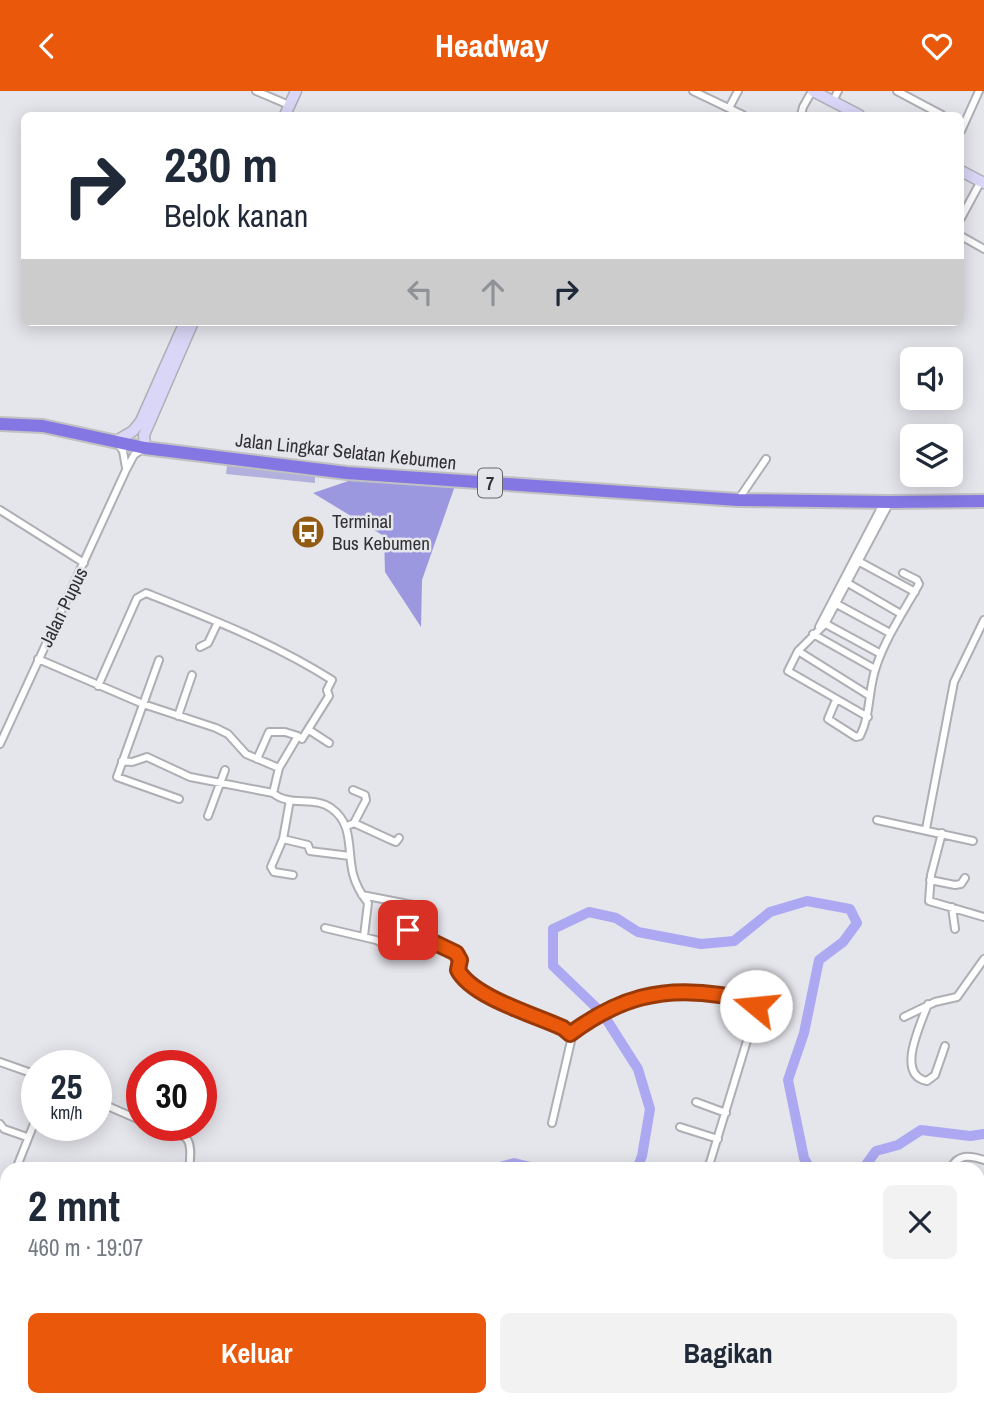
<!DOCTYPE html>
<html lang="id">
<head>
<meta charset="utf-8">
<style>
	body { margin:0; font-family:"Archivo Narrow",sans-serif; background:#f2f2f3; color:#1f2937; height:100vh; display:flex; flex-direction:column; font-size:26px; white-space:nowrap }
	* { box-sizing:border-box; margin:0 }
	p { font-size:23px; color:#747a83 }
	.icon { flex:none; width:38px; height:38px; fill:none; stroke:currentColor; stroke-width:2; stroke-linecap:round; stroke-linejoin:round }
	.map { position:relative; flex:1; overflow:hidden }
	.side { position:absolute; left:0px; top:1071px; width:985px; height:245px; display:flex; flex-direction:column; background:#fff; border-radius:21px 21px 0 0; box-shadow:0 4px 18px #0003 }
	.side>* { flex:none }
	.banner { position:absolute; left:21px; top:21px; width:943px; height:214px; border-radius:10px; box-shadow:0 4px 18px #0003; background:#fff; color:#1f2937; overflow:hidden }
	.fabs { position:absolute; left:900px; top:256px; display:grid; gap:14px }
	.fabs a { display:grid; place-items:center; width:63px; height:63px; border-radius:10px; background:#fff; box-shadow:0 4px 18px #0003; font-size:35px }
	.speed { position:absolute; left:21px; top:959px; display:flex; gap:14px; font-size:35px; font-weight:700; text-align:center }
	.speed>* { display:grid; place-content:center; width:91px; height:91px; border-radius:50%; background:#fff; box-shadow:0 4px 18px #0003; line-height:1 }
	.speed small { font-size:18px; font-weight:400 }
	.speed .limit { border:10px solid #d22; background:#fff; color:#111 }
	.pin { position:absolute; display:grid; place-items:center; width:60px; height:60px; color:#fff; margin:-30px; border-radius:14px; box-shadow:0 4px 10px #0006 }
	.me { position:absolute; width:77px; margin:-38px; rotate:287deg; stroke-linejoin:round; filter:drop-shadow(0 0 5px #0008) }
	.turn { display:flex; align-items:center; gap:24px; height:147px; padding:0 28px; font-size:32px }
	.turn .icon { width:91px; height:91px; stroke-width:2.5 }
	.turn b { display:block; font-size:49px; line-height:60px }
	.lanes { display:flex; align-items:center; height:66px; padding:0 28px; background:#0003; justify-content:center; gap:35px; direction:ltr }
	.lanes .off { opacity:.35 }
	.round { display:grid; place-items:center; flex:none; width:74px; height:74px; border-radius:10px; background:#f2f2f3 }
	.overview { display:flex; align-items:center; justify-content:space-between; height:119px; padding:0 28px }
	h1 { font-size:42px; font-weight:800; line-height:52px }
	.action { display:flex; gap:14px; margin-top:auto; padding:14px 28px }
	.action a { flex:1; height:80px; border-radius:10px; background:#ea580c; color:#fff; font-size:28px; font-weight:800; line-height:80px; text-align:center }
	.action a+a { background:#f2f2f3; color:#1f2937 }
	header { display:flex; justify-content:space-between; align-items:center; height:91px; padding:0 28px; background:#ea580c; color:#fff; font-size:32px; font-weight:800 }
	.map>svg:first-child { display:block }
</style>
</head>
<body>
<header><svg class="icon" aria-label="back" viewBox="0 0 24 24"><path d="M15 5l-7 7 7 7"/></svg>Headway<svg class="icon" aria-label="heart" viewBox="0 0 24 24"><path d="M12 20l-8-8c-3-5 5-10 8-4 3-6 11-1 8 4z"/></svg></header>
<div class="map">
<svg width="984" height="1316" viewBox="0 0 984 1316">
	<rect width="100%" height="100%" fill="#e5e5ec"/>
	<path fill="#b2b1de" d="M227,374L315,383V392L226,383Z"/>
	<path fill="#9c98e0" d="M372,382L457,389L422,489L421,536L385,481L384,445L313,402Z"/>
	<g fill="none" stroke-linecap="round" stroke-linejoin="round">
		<path stroke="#aca8f1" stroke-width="10" d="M493,1078L514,1072L539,1078
			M637,1078L642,1065L650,1018L638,978L603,923L553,875V838L589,821L616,827L638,841L701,853L734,850L770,821L807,810L850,818L857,832L843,851L819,869L804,942L788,989L804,1067L810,1078
			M863,1078L876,1060L898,1054L921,1039L970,1045L984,1043
			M567,1309L574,1316"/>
		<defs>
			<path id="street" d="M256,0L289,14
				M693,0L743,24
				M897,0L942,24
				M833,10L838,0
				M729,17L738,0
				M801,24L803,16L812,0
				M961,40L979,0
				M961,127L981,90
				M961,145L984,158
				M119,354L123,360L126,377
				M738,409L766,368
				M0,419L84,472
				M858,470L915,501
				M846,491L901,523
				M833,511L890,542
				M824,532L881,563
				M819,536L884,411
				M813,543L875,578
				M200,556L208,552L218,531
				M798,560L870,605
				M38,568L143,613L216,637L228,643L246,663L279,677
				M159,569L117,686L179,708
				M98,595L137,507L146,502C209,527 274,552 332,589L327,599L329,605L302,648
				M836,609L828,628L856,646L860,645C871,623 868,599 876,576C886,546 904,520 919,493L917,489L903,482
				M178,625L192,584
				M868,626L788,580L798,560L825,533L890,411
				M309,639L329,652
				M0,653L126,379L134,364L144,357
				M257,668L269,641H285L298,645L279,677L273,702C289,716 315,705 331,717C354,733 347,759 353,783C356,795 361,803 368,812L364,845
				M122,670L132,671L147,666L190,686L273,702
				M290,709L283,748L271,776L274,781L293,784
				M208,725L225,679
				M877,729L973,750
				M354,732L391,749L396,751L399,747
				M347,735L354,732L366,709L365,704L353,699
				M926,738L954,591L984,529
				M942,742L931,784L929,810L984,826
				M283,748L308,754L310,760L350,765
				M930,789L955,794L961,793L965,787
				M362,804L413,814L408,830V839L456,862L460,869L458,879C474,909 539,923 568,940L571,950L552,1032
				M952,816L955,838
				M325,837L376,849L401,863
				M928,913C921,933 895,984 927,990L935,984L945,955
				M904,926L935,911L957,906L984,868
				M570,943C583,933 596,922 611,916C651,898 714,895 755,912L756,920L708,1078
				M0,971L37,984
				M96,1010L142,1030
				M696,1011L726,1022
				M0,1033L4,1038L27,1046
				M155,1034C186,1045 194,1042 189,1078
				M680,1036L718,1048
				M16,1078L37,1025
				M950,1078C958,1063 969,1064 984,1069
				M0,1106L7,1108
				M978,1126L984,1128
				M981,1139L984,1133
				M978,1207L984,1208
				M978,1252L984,1239
				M0,1259L7,1261
				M978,1259L984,1264L978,1278
				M978,1289L984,1292
				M0,1300L7,1304
				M17,1309L46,1316
				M336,1309L346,1316
				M375,1309L388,1316
				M111,1316L114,1309
				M232,1316L234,1309
				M251,1316L253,1309
				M351,1316L356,1309
				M460,1316V1309
				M631,1316L633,1309"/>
			<path id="secondary" d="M813,0L859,24
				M285,24L296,0
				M961,80L984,92
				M116,350L133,340L141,330L185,231
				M145,357L144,344L193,231"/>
			<path id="highway" d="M0,333L43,335L145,357L347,382L738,409L890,411L984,410"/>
		</defs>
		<use href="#street" stroke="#aeaeb5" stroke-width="10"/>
		<use href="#secondary" stroke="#aeaeb5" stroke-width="13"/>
		<use href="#highway" stroke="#c1c1c2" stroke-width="16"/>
		<use href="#street" stroke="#fff" stroke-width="6"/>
		<use href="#secondary" stroke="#dad6f7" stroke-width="10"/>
		<use href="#highway" stroke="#8477e4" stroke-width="12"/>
	</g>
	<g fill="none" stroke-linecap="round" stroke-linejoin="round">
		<defs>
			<path id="route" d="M408,839L456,862L460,869L458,879C472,906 535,924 563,937L570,943C618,907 661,895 720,904C732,906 748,907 756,915"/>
		</defs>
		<use href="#route" stroke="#983908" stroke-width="18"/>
		<use href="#route" stroke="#ea580c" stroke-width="12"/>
	</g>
	<defs>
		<symbol id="bus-disc" viewBox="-11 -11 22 22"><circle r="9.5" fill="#925b13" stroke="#e5e5ec"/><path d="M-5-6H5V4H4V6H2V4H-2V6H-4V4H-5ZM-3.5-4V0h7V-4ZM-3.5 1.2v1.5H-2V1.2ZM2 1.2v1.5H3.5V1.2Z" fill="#fff"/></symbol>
	</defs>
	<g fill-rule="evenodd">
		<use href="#bus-disc" x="289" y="422" width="38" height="38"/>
	</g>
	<g text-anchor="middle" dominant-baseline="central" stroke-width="5" stroke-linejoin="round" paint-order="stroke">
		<rect fill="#e5e5ec" stroke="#67676a" stroke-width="2" x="478" y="377.5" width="24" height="29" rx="5"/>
		<g font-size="18" font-weight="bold" fill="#313133">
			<text x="490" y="392">7</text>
		</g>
		<g font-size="19" fill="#313133" stroke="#e5e5ec">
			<text transform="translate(346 360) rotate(6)">Jalan Lingkar Selatan Kebumen</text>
			<text transform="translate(63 516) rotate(-64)">Jalan Pupus</text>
		</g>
		<g font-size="19" fill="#313133" stroke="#e5e5ec" text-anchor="start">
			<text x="332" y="430">Terminal<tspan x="332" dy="22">Bus Kebumen</tspan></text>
		</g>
	</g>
</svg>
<div class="fabs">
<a><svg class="icon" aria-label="sound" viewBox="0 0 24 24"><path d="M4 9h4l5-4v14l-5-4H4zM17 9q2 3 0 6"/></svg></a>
<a><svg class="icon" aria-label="layers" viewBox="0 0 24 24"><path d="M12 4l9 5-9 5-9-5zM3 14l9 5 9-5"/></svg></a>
</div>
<div class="speed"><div>25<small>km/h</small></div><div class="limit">30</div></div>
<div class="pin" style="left:408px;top:839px;background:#d93025"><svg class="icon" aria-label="arrive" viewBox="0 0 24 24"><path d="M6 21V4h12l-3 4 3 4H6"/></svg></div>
<svg class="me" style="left:756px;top:915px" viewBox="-20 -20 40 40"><circle r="19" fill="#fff"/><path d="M0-13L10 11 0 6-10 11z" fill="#ea580c"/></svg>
<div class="banner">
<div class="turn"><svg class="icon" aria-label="right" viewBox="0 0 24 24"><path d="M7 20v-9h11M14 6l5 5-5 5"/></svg><div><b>230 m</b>Belok kanan</div></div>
<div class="lanes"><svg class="icon off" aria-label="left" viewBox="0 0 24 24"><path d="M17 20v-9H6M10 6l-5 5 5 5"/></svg><svg class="icon off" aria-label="ahead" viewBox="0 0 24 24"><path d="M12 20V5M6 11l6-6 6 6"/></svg><svg class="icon" aria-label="right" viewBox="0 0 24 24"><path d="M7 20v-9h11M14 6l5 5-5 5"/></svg></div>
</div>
<section class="side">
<div class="overview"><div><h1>2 mnt</h1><p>460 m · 19:07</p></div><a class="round"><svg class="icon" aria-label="close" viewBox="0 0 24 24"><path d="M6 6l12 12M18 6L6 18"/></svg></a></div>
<div class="action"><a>Keluar</a><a>Bagikan</a></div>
</section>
</div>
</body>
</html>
